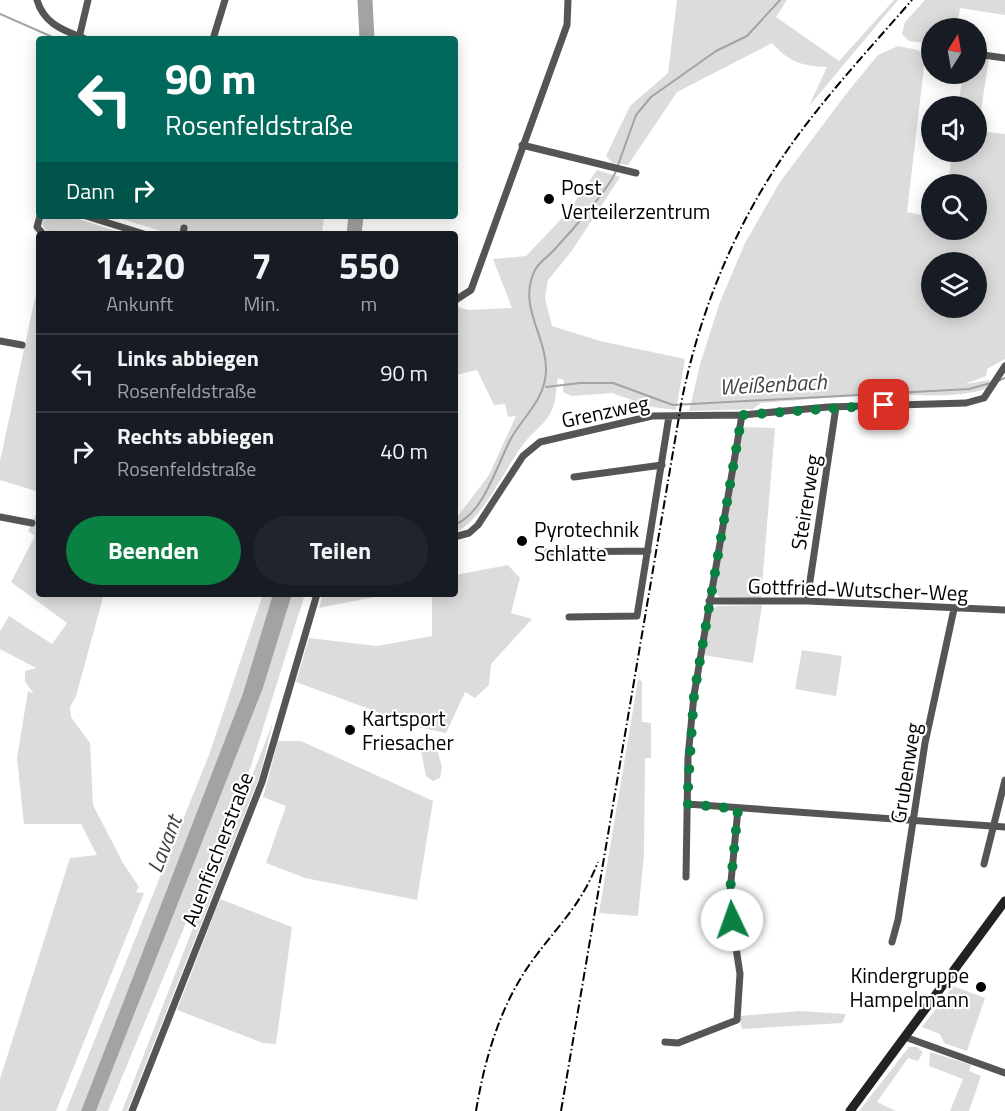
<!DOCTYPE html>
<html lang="de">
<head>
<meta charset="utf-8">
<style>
	body { margin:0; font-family:"Titillium Web",sans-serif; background:#20242c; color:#f1f3f6; height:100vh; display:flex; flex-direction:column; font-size:22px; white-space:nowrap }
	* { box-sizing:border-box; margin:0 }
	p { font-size:20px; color:#9ea1a6 }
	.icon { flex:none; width:33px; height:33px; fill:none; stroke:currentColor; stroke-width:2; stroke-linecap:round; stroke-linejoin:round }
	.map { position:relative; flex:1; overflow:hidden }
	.drawer { position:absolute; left:36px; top:231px; width:422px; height:366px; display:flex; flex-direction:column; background:#171b24; border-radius:6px; box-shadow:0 3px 15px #0003 }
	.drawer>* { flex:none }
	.guide { position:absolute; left:36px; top:36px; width:422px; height:183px; border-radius:6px; box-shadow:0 3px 15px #0003; background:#00695c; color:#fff; overflow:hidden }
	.needle { width:39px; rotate:11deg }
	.controls { position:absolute; left:921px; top:18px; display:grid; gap:12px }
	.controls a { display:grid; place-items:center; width:66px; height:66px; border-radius:50%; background:#171b24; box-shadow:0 3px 15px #0003; font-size:30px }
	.pin { position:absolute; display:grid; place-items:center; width:51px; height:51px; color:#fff; margin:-26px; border-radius:12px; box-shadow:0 3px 9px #0006 }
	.me { position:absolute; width:66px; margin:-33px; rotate:357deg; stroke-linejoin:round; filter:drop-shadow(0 0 4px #0008) }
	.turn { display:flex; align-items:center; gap:21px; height:126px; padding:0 30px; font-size:27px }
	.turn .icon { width:78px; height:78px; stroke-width:2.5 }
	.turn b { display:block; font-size:42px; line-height:51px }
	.then { display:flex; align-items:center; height:57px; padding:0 30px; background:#0003; gap:12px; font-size:22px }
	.eta { display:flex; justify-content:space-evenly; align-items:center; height:102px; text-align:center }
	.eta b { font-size:36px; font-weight:700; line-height:42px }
	.primary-button { display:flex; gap:12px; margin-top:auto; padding:12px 30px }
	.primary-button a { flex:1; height:69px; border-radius:36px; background:#0b8043; color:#fff; font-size:24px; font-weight:700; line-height:69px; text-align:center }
	.primary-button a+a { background:#20242c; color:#f1f3f6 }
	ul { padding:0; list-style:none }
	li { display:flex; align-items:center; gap:18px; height:78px; padding:0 30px; border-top:2px solid #363941 }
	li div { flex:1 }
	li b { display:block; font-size:22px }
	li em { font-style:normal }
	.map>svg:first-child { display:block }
</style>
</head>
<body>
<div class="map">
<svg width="1005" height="1111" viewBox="0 0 1005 1111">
	<rect width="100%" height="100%" fill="#fff"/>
	<path fill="#dcdcdc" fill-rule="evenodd" d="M677,0H787L776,17L839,61L894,0H898L809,106L827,67C802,66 789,62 772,43L677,92L628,165L612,163L606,156L630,106L668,73Z
		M925,0H1005V15L960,8L957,28H932L931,44L909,41L902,34L905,22Z
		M898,46L918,50L925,58L907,212L931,217L932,230H976V184H948L952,152H976V106H958L963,74H976L977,57L989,58L978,131L1005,134V359L987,369L986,376L965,384L990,380L986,389C954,399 918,394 885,395C844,396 802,400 761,403L753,409L689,411L701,361L720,302L745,243L780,182L846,94L878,55ZM932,262H976V308H932Z
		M597,170L620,177L571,252L548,280L545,298L552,326L600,341L685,359L676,410L652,407L612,393L572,396L563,392L564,380L558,378C556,388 556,401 552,410C544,426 535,429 525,442C506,465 482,523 455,532V520L489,475L516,416L508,417L505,404L494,405L477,370L455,375V306L468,310L512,308L493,259L526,256L567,213Z
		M44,216H69L125,234H49L42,225Z
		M112,216H324L322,234H171Z
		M39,295V492L0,480V461L35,298Z
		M743,427L775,428L761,598L719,597L715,591Z
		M39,508V594H104L76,696L70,707L71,717L90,743L93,805L123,863L139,887L136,892L144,893L56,1111H0V1079L70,858L97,855L81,824H24L17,758L28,691L34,694L25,682V671L36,668L0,649V631L9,616L52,644L67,623L11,582L35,536L28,531Z
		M508,565L520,578L511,613L532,619L491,664L489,685L475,698L465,692L446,733L418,727L296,682L309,638L377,646L432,636V594H454L455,575Z
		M263,594H273L243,693L81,1111H66L209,755Z
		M292,594H305L251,766L108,1111H96L263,688Z
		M323,594H389L319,608Z
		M762,605L753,663L703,655L711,611L717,606Z
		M802,650L842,656L836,696L795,689Z
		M638,680L642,681V722L651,723V758H645L644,854L638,916L599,913Z
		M273,722L260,775L127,1111H122Z
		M428,739L435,742L442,767L440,778L433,781L426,776L420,746Z
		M278,741H301L433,801L417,900L305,878L266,863L286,806L263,797Z
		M220,899L292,927L276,1044L263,1043L177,1010Z
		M953,986L985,998L967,1051L944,1043L940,1034L922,1027Z
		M800,1011L846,1014L842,1023L742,1029L739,1016Z
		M909,1047H917L923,1052L918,1061L908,1058L877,1102L896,1111H859Z
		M930,1052L971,1065L969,1071L981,1076L969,1111H950L963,1079L929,1066Z"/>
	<path fill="#a3a3a3" d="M273,594H292L263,688L96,1111H81L243,693Z"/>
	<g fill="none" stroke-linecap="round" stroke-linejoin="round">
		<path stroke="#a3a3a3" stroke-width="2" d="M0,14L57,39
			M618,165L636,115L651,97L716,51L747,36L780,0
			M996,382L1005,378
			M546,387L580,383H613L673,405L969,389L991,383
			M454,525C485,514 498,460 513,435C526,414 545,398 546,371C547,336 517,306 535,270C539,262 549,256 554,250C569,234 609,189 616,171"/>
		<path stroke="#a3a3a3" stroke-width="15" d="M365,0L367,39
			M354,234L356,216"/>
		<path stroke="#555" stroke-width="7" d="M37,0C44,24 63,30 85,39
			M79,38L88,0
			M213,39L225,0
			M976,54L1005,58
			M522,145L636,173
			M40,216L37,227L43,234
			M86,216L144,234
			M183,234L184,228
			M454,301L471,290L567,25L568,0
			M0,341L22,345
			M574,477L662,465
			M0,517L32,523
			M454,537L469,533L478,525L523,456L540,442L652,416L742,415L828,407L966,403L984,398L1005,366
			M548,552L648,551
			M709,601H807L1005,610
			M807,601L836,407
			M569,617L637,616L669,416
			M687,804L1005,827
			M984,864L1005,780
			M686,877L688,757L694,695L742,415
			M892,942L898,920L925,743L954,609
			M905,1037L1005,1073
			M665,1042L678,1043L737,1020L740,974L729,902L738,809
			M132,1111L262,782L317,594"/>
		<path stroke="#222" stroke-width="9" d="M850,1111L1005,901"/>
		<path stroke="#000" stroke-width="2" stroke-dasharray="9 3 1.5 3" stroke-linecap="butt" d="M476,1111C485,1057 501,1002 535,957C561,922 581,905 598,862
			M561,1111L682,399C699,316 730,238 776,167C815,107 865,54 912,0"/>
	</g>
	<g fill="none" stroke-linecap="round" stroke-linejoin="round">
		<path stroke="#0b8043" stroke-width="10" stroke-dasharray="0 18" d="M732,920L729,902L738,809L687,804L694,695L742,415L884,405"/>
	</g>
	<g fill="#000" stroke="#fff" stroke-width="2">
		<circle cx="549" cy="199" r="6"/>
		<circle cx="522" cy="541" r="6"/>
		<circle cx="350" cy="730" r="6"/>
		<circle cx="981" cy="987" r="6"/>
	</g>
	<g text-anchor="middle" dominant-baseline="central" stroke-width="4.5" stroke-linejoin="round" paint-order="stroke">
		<g font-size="21" fill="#000" stroke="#fff" text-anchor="start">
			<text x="561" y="187">Post<tspan x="561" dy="24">Verteilerzentrum</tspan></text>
			<text x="534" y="529">Pyrotechnik<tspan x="534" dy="24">Schlatte</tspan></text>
			<text x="362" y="718">Kartsport<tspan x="362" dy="24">Friesacher</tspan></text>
			<text x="969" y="975" text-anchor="end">Kindergruppe<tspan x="969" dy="24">Hampelmann</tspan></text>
		</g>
		<g font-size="21" fill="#000" stroke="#fff">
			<text transform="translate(605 411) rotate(-12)">Grenzweg</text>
			<text transform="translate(805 502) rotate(-81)">Steirerweg</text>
			<text transform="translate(858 589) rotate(2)">Gottfried-Wutscher-Weg</text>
			<text transform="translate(905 773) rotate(-81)">Grubenweg</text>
			<text transform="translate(217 849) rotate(-69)">Auenfischerstraße</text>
		</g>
		<g font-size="22" font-style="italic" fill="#444" stroke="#fff">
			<text transform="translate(773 384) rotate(-3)">Weißenbach</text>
			<text transform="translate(164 844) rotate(-69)">Lavant</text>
		</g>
	</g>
</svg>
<div class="controls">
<a><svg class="needle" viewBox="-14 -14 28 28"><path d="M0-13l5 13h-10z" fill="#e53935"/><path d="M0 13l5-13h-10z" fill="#9ea1a6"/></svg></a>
<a><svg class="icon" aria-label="sound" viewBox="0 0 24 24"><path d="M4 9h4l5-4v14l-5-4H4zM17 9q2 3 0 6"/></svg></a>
<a><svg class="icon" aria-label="search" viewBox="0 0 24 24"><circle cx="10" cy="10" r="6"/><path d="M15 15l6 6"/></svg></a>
<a><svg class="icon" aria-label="layers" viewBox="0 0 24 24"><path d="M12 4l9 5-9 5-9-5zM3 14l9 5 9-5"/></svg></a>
</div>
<div class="pin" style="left:884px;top:405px;background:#d93025"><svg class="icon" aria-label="arrive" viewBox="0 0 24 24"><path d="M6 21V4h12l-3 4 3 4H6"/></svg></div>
<svg class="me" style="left:732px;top:920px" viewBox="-20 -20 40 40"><circle r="19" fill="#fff"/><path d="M0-13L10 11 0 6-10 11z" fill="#0b8043"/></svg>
<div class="guide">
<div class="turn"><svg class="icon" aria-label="left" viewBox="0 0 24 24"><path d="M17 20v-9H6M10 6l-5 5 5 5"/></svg><div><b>90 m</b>Rosenfeldstraße</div></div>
<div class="then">Dann<svg class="icon" aria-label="right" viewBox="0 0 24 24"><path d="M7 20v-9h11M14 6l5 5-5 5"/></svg></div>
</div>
<section class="drawer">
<div class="eta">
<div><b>14:20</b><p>Ankunft</p></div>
<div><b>7</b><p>Min.</p></div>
<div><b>550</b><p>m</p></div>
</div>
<ul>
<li><svg class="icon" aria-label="left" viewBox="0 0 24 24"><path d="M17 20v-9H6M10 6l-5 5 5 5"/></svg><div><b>Links abbiegen</b><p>Rosenfeldstraße</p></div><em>90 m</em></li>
<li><svg class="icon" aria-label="right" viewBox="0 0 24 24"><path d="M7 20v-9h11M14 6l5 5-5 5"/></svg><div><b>Rechts abbiegen</b><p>Rosenfeldstraße</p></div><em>40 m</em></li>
</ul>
<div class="primary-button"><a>Beenden</a><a>Teilen</a></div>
</section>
</div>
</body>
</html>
